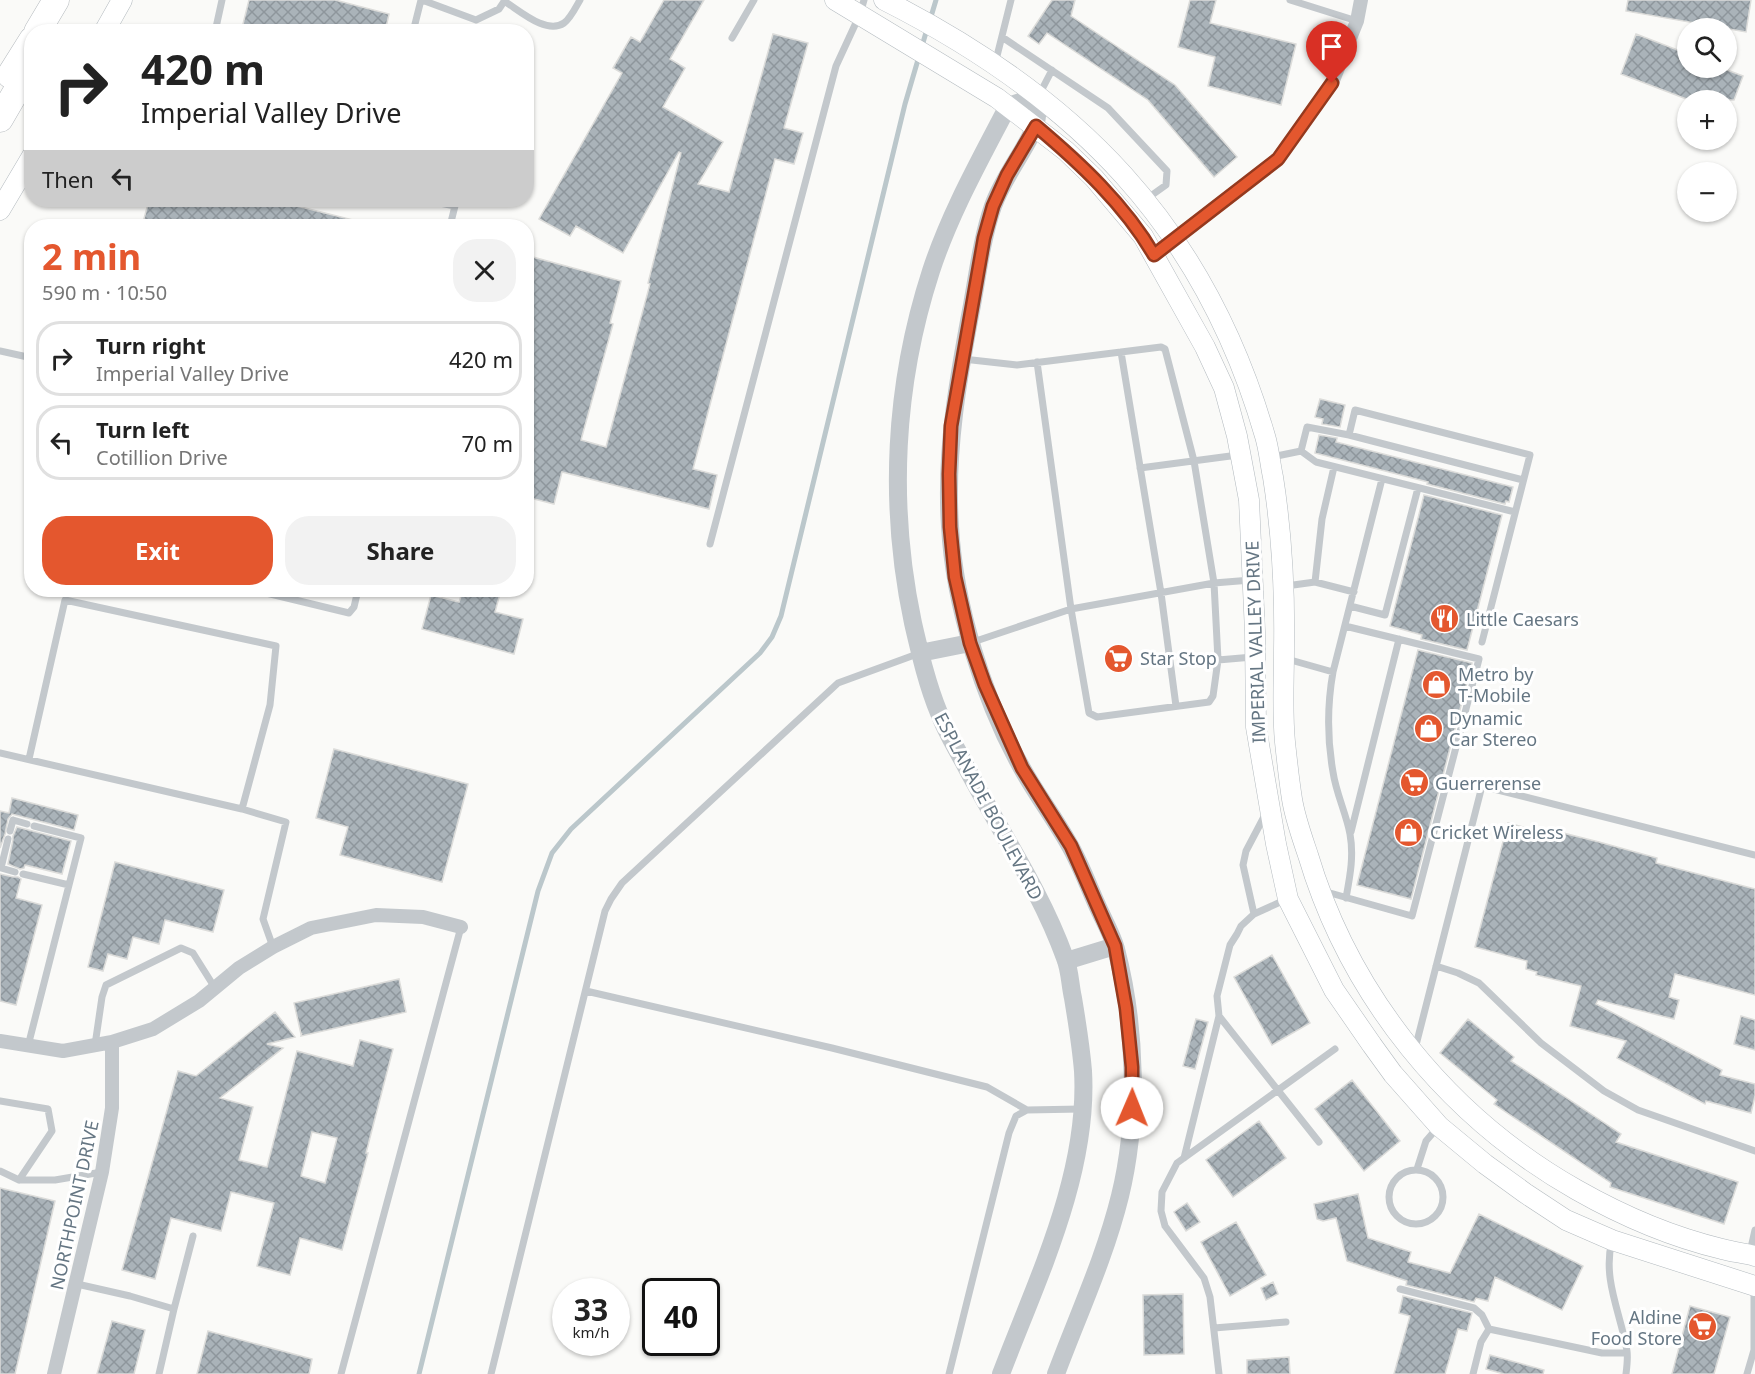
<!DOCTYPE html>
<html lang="en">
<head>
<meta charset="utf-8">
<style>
	body { margin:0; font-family:"Noto Sans",sans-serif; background:#f2f2f2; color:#222; height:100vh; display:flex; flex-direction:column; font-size:22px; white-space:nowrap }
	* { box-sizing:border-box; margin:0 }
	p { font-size:20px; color:#767676 }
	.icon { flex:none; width:33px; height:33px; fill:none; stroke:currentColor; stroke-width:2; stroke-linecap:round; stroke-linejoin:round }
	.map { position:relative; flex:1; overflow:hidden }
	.panel { position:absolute; left:24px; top:219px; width:510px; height:378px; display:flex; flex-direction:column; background:#fff; border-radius:24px; box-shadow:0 2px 4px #0004 }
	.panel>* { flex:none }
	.guide { position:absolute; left:24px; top:24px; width:510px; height:183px; border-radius:24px; box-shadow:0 2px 4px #0004; background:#fff; color:#222; overflow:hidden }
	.tools { position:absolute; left:1677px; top:18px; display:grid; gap:12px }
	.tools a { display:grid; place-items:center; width:60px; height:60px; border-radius:50%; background:#fff; box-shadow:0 2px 4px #0004; font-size:30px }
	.speed { position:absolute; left:552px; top:1278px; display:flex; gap:12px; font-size:30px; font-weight:700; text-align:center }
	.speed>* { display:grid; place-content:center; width:78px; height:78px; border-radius:50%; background:#fff; box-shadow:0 2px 4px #0004; line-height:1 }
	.speed small { font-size:15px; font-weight:400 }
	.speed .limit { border:3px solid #111; border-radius:9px; background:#fff; color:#111 }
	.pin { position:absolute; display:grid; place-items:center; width:51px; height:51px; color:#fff; margin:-62px -26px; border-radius:50% 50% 50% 0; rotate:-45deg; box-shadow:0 0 6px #0007 }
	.pin .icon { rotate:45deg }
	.me { position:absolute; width:66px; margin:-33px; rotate:1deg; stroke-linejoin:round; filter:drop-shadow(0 0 4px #0008) }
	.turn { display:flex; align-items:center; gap:21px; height:126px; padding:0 18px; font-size:27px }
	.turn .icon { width:78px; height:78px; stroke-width:2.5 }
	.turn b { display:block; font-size:42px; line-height:51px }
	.then { display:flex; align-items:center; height:57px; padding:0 18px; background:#0003; gap:12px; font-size:22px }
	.round { display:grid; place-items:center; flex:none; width:63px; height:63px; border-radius:24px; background:#f2f2f2 }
	.summary { display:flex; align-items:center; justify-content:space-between; height:102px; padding:0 18px }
	h1 { font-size:36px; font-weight:700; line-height:45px; color:#e4572e }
	.cta { display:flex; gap:12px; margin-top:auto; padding:12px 18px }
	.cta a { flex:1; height:69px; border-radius:24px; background:#e4572e; color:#fff; font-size:24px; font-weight:700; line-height:69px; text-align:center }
	.cta a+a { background:#f2f2f2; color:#222 }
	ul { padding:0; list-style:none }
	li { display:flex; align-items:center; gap:18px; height:75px; margin:0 12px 9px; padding:0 6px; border:3px solid #e0e0e0; border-radius:24px }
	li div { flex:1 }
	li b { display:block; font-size:22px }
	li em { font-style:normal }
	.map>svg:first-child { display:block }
</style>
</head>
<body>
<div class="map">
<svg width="1755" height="1374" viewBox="0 0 1755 1374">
	<defs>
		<pattern id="building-cross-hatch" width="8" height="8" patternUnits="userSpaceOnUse" patternTransform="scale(1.5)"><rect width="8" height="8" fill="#aab3b9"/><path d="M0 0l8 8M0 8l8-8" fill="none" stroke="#8e969c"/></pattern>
	</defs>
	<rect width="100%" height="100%" fill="#fafaf8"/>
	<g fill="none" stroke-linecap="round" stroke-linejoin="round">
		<path stroke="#bbc7cb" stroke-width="5" d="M930,20L936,0
			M419,1374L538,891L552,853L571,829L760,653L772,637L781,616L905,104L927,29"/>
	</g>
	<path fill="url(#building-cross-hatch)" stroke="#dcdcda" stroke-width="1.5" fill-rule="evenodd" d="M249,0H335L389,14L385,32H241Z
		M664,0H704L670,59L685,68L663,107L723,142L698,184L729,192L773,34L808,43L784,128L803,133L794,164L775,159L693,469L717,475L709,509L562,472L554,504L526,497V266L529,256L621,281L610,323L613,324L581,440L606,447L650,284L648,283L681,153L679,152L623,253L576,226L570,236L539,219L622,73L613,68L631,37L640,42Z
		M1052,0H1075L1071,16L1175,85L1237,157L1214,177L1148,100L1047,33L1039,44L1028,36Z
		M1190,0H1216L1210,23L1296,44L1281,105L1208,86L1215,57L1178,47Z
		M1628,0H1751L1746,32L1626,11Z
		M1636,34L1688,54V68H1722L1743,76L1734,100H1689L1621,74Z
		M149,200H273L361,222L360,226H142Z
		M1320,399L1345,405L1340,427L1322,424L1323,419L1315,417Z
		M1319,435L1337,438L1336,442L1513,487L1509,502L1506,501L1505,504L1427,484L1428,482L1315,453Z
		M1424,495L1502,515L1467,650L1421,639L1422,635L1390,626Z
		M463,590H501L495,612L523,619L514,654L422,629L431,595L459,602Z
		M1418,650L1472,663L1411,899L1357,885Z
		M334,749L468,784L442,882L340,855L348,827L316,818Z
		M12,798L78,815L74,830L12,814L8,819L5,834L0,848V811L9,813Z
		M1508,823L1562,837L1563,833L1599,842L1657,858L1656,863L1755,889V995L1675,974L1669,997L1679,1000L1674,1019L1598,1000L1596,1004L1722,1070L1720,1075L1755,1084V1096L1751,1113L1706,1101L1705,1104L1617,1058L1626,1041L1570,1026L1581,986L1536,975L1537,972L1526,969L1527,961L1475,947Z
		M17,827L71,841L62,874L25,865L24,868L20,869L8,864L13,840V836Z
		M115,862L224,890L213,932L165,920L159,944L133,937L127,959L108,954L103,971L88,967Z
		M0,874L13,877H18L21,879L16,898L42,905L16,1005L0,1001Z
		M1272,955L1310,1023L1272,1045L1234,977Z
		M399,979L406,1012L301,1036L302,1033L301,1034L294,1003Z
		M275,1012L295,1037L267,1044L283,1048L220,1098L253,1107L239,1160L267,1167L297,1051L353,1066L360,1040L393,1049L366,1153H368L342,1250L300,1238L290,1275L257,1266L274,1203L231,1192L221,1231L171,1218L155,1279L122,1270L178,1071L196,1076ZM312,1132L337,1138L325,1183L301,1176Z
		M1741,1016L1755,1020V1050L1734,1044Z
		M1196,1019L1208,1022L1195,1069L1183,1066Z
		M1468,1019L1514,1057L1511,1061L1621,1134L1616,1142L1738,1182L1724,1224L1610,1187L1611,1183L1494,1104L1497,1100L1440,1053Z
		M1352,1080L1400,1141L1364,1171L1315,1109Z
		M1259,1121L1286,1158L1233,1197L1206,1160Z
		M0,1188L55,1201L15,1374H0Z
		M1358,1194L1368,1238L1411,1252L1408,1262L1450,1273L1479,1214L1583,1266L1562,1310L1495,1277L1488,1301L1476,1298L1474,1302L1406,1285L1407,1281L1347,1261L1336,1218L1323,1221L1317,1219L1314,1204Z
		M1187,1203L1200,1222L1186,1231L1174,1212Z
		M1236,1222L1266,1275L1230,1296L1201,1242Z
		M1273,1282L1278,1294L1266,1300L1261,1288Z
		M1183,1294L1184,1354L1144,1355L1143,1295Z
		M1403,1296L1472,1313L1467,1331L1458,1329L1445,1374H1394L1410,1316L1399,1313Z
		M1690,1306L1730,1317L1714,1374H1672Z
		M112,1321L145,1330L134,1374H97Z
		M208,1331L312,1359L309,1374H197Z
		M1490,1355L1544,1370L1543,1374H1504L1486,1369Z
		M1289,1357L1290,1374H1247V1360Z"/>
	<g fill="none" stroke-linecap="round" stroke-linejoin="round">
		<defs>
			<path id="secondary" d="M835,0L997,98L1066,151L1094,178L1143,236L1205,347L1224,388L1237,436L1249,500L1255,632L1256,727L1276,844L1288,899L1334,990L1372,1045L1393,1074L1439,1126L1485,1164L1525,1193L1566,1220L1612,1240L1755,1286
				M884,0C1076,97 1204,225 1265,436C1269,449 1270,463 1273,477C1282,534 1285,592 1284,650C1284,680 1282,712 1285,742C1287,761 1289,780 1292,799C1295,818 1302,837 1308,855C1350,996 1448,1117 1577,1190C1621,1215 1672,1237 1722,1249C1733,1252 1744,1253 1755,1256
				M104,32L122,0
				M0,210L32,156"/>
			<path id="motorway" d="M37,32L56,0
				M10,75L32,40
				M0,119L32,64"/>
		</defs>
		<use href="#secondary" stroke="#b3babf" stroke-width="21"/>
		<use href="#motorway" stroke="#b4b9bd" stroke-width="27"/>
		<path stroke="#c3c8cc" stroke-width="7" d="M422,0L476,20L499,9L505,0
			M1290,0L1357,21
			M504,1C519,10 546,35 564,23C570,19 576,7 580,0
			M215,32L222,0
			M413,32L421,0
			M1002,37L1108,108L1167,171L1166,185L1145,200
			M732,38L754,0
			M995,64L1011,0
			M1039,95L1052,70
			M425,200L455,206L450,226
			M0,351L32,358
			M1121,352L1161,593L1176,706
			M963,359L1017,365L1161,347L1165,349L1194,461L1214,583L1218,660L1253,657
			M1037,362L1071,609L1089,713L1097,717L1209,702L1213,696L1218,660
			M1349,435L1355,410L1530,455L1482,642
			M1272,457L1301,451
			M1140,468L1238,455
			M1515,512L1316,462L1301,451L1307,427L1349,435L1523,480
			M710,544L836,66L860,14L864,0
			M1315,582L1322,519L1334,467
			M1286,586L1315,582L1354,592
			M258,591L349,613L354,607L358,590
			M1350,606L1385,615L1418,488
			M973,642L1071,609L1214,583L1251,580
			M1287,659L1333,672
			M0,753L242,809L286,822L263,919L273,947
			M29,759L65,600L276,646L270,705L242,809
			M10,831L13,820L27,824
			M1351,832L1399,639
			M8,839L1,868L15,872
			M23,874L69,885
			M1323,891L1412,916L1479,659L1345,626
			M1346,898C1350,876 1354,856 1350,834C1346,813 1336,793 1333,772C1327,738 1327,706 1333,672L1382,479
			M1254,914L1243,865L1246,851L1266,813
			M1436,966L1458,973L1479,983L1541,1043L1604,1091L1638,1110L1755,1151
			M586,991L832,1048L987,1087L1027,1110L1081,1109
			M1219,1016L1319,1142
			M95,1045L102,997L106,985L181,948L193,953L215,988
			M28,1046L81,838L34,826
			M1415,1049L1482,786L1755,855
			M0,1101L48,1109L52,1131L19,1180
			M1184,1158L1219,1016L1217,996L1230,945L1237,934L1241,926L1254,914L1287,899
			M1417,1169L1426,1141L1438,1127
			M1389 1197a27 27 0 1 1 54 0a27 27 0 1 1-54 0Z
			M0,1171L19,1180H55L102,1172
			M1612,1241C1602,1279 1621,1314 1627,1351C1628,1358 1627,1366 1626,1374
			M1750,1252L1755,1230
			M77,1284L130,1296L174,1309L159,1374
			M1400,1289L1474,1308L1482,1315L1489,1329
			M174,1309L193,1236
			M1214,1328L1286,1322
			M341,1374L461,927
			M491,1374L605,911L611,899L622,883L838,683L920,653
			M949,1374L1009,1133L1016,1116L1027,1110
			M1219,1374L1210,1297L1204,1278L1165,1226L1161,1211L1162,1192L1177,1163L1335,1049
			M1473,1374L1481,1342L1489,1329L1602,1353H1627
			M1747,1374L1754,1350V1287"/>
		<path stroke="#c3c8cc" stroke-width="14" d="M1154,255L1278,159L1332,83L1357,21L1361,0
			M0,1041L63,1051L112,1042L153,1029L199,1001L239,968L273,947L311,928L376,915L423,917L461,927
			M54,1374L102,1172L112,1108V1042"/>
		<path stroke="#c3c8cc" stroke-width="18" d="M920,653L970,643
			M1066,961L1115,946
			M1001,1374C1037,1279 1089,1174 1083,1071C1081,1047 1077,1022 1073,998C1070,985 1070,970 1065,958C1040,888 997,827 963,761C955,746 945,730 939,713C927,684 920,653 913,623C888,505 894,385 931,271C950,213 980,160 1008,106L1039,96C1038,106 1038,119 1034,129C1022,155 1003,178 993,206C982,238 978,272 972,305C958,379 945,451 950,526C954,604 984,701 1023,770C1037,795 1055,819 1069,844C1080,863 1088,885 1097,905C1103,919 1112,934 1116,949C1136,1026 1139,1118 1120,1196C1105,1257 1078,1315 1056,1374"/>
		<use href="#secondary" stroke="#fff" stroke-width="20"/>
		<use href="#motorway" stroke="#fff" stroke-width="26"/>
	</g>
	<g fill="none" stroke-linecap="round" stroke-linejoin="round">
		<defs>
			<path id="route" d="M1132,1108V1067L1126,1008L1115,946L1071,846L1022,768L985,685L970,643L955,577L950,527L949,474L951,426L984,238L993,206L1007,175L1036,126C1080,163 1125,205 1154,255L1278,159L1332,83"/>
		</defs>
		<use href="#route" stroke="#94391e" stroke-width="15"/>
		<use href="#route" stroke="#e4572e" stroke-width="10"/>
	</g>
	<defs>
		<symbol id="restaurant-disc" viewBox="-11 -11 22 22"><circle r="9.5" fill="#e4572e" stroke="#fff"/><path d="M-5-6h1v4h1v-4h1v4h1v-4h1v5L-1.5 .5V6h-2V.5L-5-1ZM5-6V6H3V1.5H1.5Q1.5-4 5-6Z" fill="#fff"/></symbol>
		<symbol id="supermarket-disc" viewBox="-11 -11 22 22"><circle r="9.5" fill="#e4572e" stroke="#fff"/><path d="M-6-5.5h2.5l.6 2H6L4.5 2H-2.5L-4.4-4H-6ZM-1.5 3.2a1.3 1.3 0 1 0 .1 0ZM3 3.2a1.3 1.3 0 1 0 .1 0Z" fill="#fff"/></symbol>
		<symbol id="shop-disc" viewBox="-11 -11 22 22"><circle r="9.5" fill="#e4572e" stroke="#fff"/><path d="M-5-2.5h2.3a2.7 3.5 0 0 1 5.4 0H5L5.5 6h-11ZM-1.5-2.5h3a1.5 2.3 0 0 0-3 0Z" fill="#fff"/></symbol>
	</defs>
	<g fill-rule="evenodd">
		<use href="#restaurant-disc" x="1428" y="602" width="33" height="33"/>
		<use href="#supermarket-disc" x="1102" y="642" width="33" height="33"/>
		<use href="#shop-disc" x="1420" y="668" width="33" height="33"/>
		<use href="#shop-disc" x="1412" y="712" width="33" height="33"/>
		<use href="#supermarket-disc" x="1398" y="766" width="33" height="33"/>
		<use href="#shop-disc" x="1392" y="816" width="33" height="33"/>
		<use href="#supermarket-disc" x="1686" y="1310" width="33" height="33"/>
	</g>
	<g text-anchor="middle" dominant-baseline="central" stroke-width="6" stroke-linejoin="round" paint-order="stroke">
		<g font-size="18" fill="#657683" stroke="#fff" text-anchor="start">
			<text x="1466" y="619">Little Caesars</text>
			<text x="1140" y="658">Star Stop</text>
			<text x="1458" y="674">Metro by<tspan x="1458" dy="21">T-Mobile</tspan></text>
			<text x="1449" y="718">Dynamic<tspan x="1449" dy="21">Car Stereo</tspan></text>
			<text x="1435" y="783">Guerrerense</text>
			<text x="1430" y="832">Cricket Wireless</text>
			<text x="1682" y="1317" text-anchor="end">Aldine<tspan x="1682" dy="21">Food Store</tspan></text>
		</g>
		<g font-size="18" fill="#657683" stroke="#fff">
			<text transform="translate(1255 642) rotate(-92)">IMPERIAL VALLEY DRIVE</text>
			<text transform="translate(989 806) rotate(62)">ESPLANADE BOULEVARD</text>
			<text transform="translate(74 1205) rotate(-78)">NORTHPOINT DRIVE</text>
		</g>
	</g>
</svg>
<div class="tools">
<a><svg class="icon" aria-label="search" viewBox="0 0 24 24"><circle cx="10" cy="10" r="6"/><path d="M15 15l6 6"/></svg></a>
<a>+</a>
<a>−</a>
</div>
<div class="speed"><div>33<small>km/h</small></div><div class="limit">40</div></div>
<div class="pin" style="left:1332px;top:83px;background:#d93025"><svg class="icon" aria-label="arrive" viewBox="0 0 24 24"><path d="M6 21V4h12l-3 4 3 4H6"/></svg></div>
<svg class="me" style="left:1132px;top:1108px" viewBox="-20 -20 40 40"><circle r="19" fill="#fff"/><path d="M0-13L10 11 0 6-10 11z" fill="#e4572e"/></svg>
<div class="guide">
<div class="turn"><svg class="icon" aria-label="right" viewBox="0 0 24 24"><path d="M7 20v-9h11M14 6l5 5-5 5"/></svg><div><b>420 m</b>Imperial Valley Drive</div></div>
<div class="then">Then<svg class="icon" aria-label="left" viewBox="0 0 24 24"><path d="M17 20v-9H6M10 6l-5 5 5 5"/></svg></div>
</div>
<section class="panel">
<div class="summary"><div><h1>2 min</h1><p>590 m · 10:50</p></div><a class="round"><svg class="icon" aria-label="close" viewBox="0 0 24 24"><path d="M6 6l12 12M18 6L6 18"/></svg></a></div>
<ul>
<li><svg class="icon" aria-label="right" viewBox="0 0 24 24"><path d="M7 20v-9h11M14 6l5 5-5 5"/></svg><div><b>Turn right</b><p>Imperial Valley Drive</p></div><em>420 m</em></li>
<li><svg class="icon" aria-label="left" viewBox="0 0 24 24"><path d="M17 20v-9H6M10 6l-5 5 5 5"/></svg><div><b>Turn left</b><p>Cotillion Drive</p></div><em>70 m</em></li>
</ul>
<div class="cta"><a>Exit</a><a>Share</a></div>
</section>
</div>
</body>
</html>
